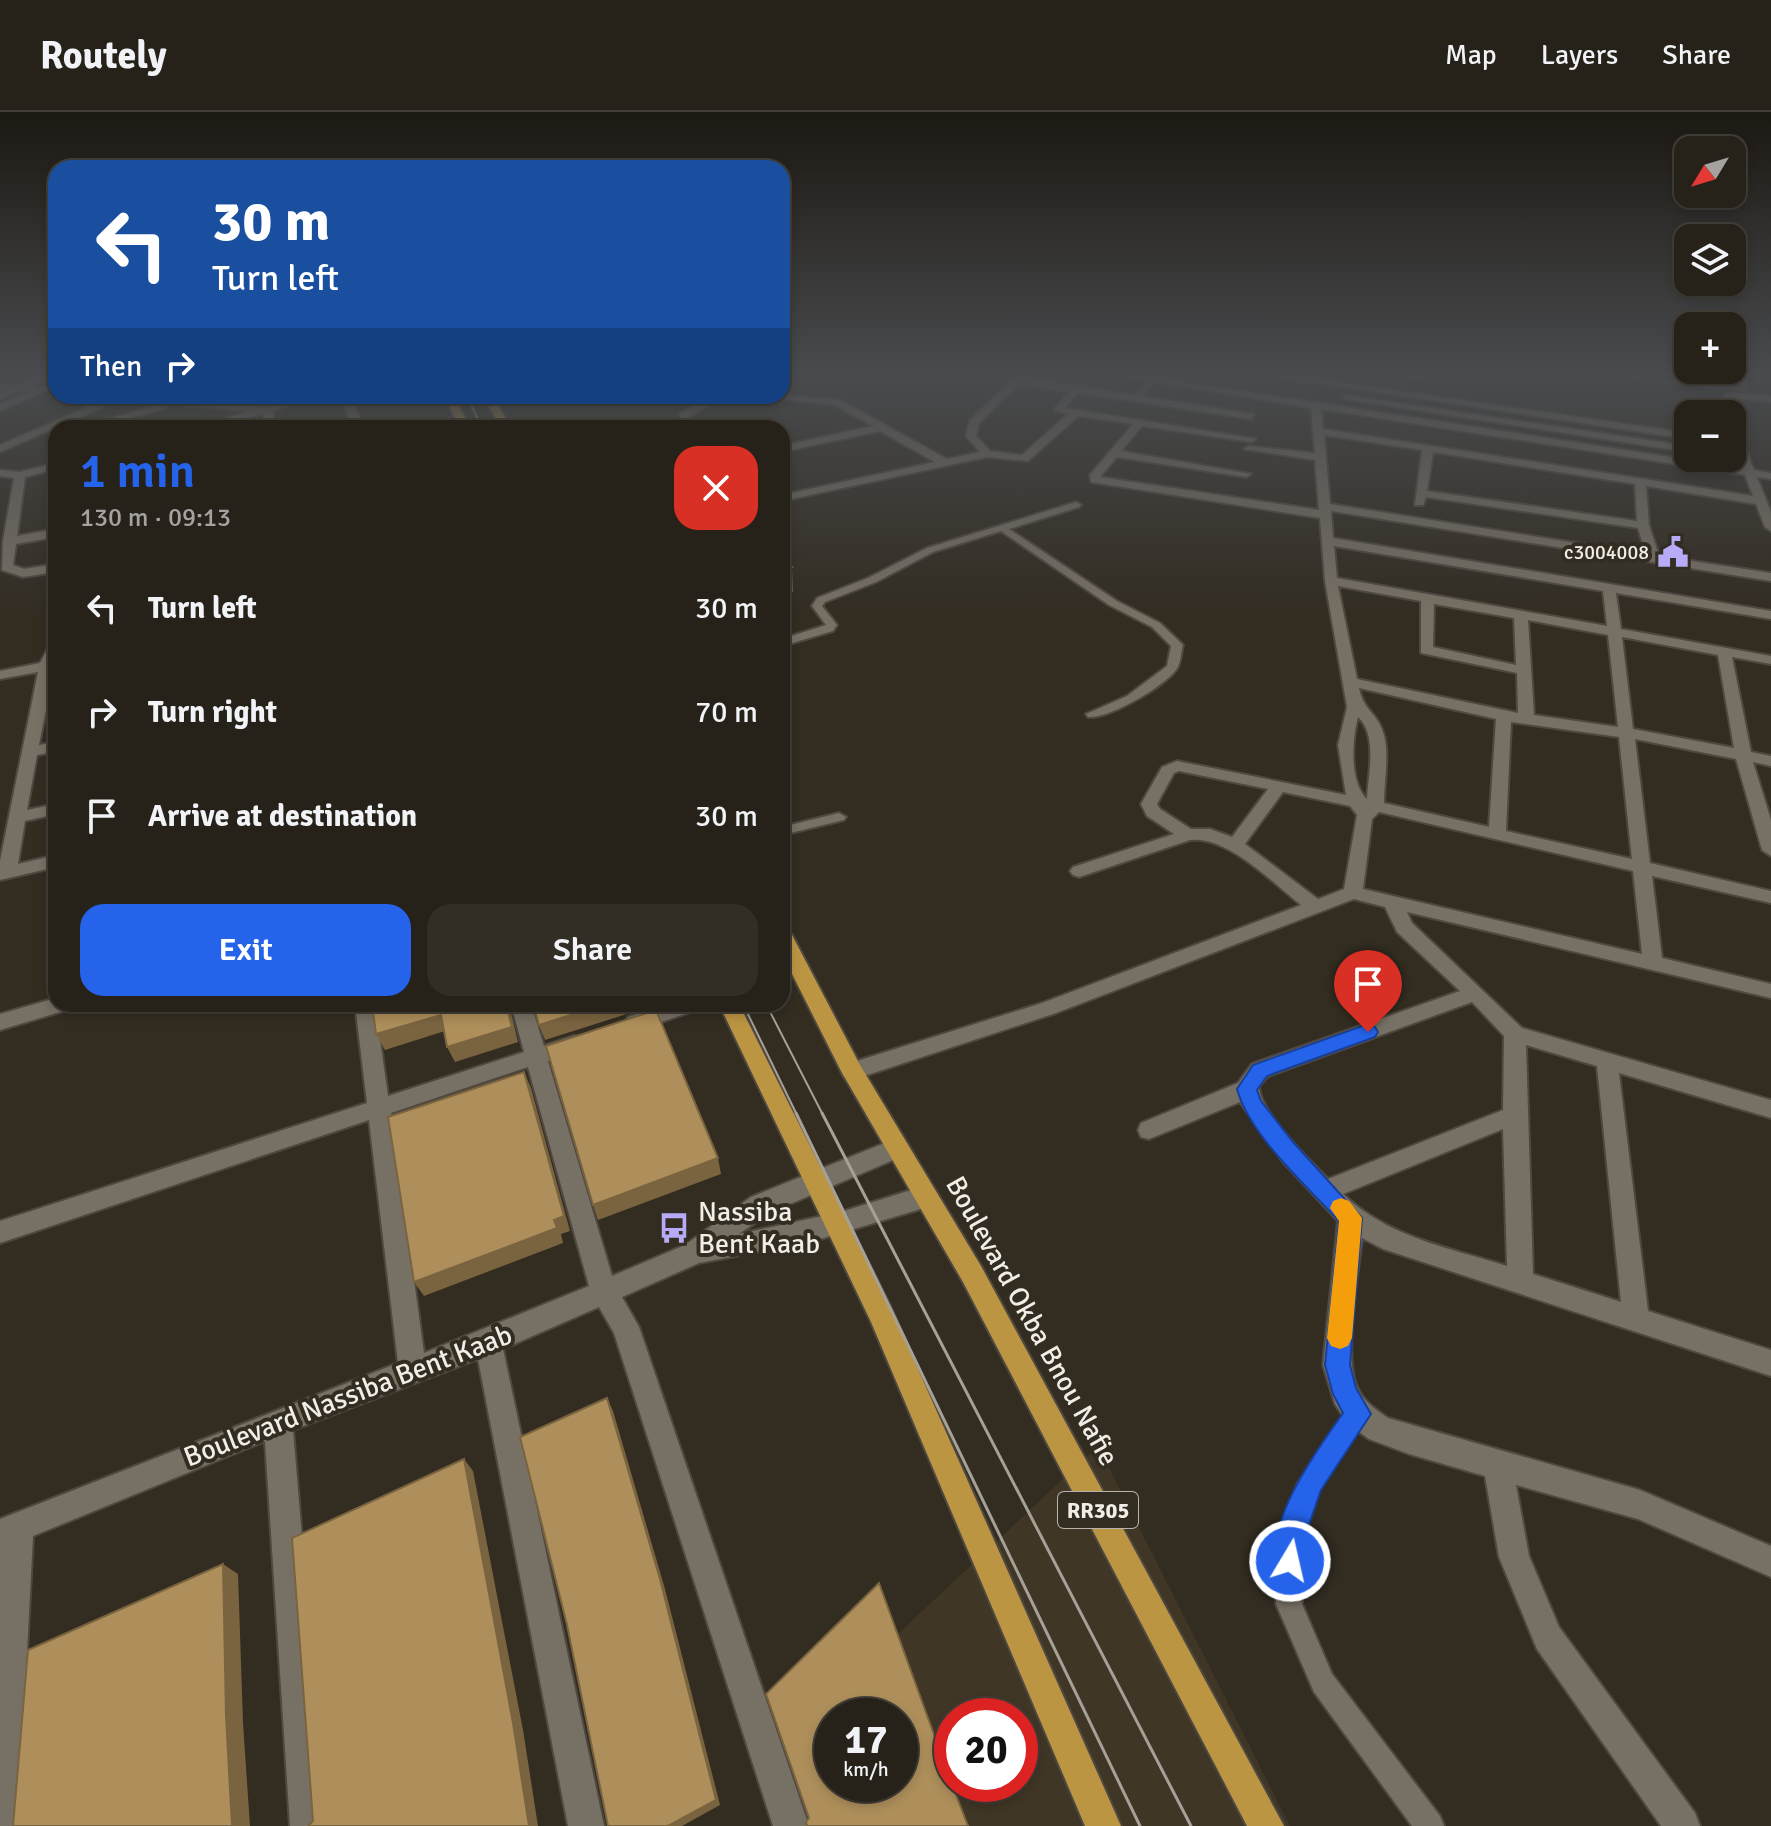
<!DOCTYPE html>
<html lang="en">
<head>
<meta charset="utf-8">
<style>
	body { margin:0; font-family:Signika,sans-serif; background:#322e26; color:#f1f3f6; height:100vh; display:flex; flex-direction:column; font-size:30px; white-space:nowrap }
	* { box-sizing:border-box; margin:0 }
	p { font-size:26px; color:#a4a3a2 }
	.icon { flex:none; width:44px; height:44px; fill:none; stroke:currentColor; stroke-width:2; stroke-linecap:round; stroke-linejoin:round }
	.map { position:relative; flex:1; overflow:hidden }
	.details { position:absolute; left:48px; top:308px; width:742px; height:592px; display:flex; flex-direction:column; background:#262119; border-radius:24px; box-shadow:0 4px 12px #0003,0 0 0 2px #423e38 }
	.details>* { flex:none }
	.top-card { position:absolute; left:48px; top:48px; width:742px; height:244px; border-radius:24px; box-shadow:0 4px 12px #0003,0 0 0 2px #423e38; background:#1a4fa0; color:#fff; overflow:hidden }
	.needle { width:52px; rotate:232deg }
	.tools { position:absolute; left:1674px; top:24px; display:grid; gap:16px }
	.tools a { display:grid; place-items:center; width:72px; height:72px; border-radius:16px; background:#262119; box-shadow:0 4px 12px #0003,0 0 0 2px #423e38; font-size:40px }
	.speed { position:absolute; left:814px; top:1586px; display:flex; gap:16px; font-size:40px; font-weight:700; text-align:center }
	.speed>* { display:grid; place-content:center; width:104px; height:104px; border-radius:50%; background:#262119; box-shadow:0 4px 12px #0003,0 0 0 2px #423e38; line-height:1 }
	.speed small { font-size:20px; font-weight:400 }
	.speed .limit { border:12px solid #d22; background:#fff; color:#111 }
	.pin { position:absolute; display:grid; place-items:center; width:68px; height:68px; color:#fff; margin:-82px -34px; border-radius:50% 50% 50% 0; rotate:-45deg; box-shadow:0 0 8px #0007 }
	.pin .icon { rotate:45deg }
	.me { position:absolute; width:88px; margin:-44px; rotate:9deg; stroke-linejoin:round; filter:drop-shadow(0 0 6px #0008) }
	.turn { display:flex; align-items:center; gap:28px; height:168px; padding:0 32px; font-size:36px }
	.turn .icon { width:104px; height:104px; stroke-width:2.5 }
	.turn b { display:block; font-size:56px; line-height:68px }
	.then { display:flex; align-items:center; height:76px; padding:0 32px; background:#0003; gap:16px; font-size:30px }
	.round { display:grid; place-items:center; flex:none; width:84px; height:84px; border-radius:24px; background:#322e26 }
	.headline { display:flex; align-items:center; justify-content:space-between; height:136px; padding:0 32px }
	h1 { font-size:48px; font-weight:600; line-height:60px; color:#2563eb }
	.cta { display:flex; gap:16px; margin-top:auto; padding:16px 32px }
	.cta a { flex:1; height:92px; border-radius:24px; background:#2563eb; color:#fff; font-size:32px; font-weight:600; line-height:92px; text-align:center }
	.cta a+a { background:#322e26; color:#f1f3f6 }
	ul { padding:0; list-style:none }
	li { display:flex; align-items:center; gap:24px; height:104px; padding:0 32px }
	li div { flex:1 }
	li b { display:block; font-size:30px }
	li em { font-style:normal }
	header { display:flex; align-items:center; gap:48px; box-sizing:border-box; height:112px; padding:0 40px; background:#262119; border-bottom:2px solid #423e38 }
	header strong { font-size:38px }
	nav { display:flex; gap:44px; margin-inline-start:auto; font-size:28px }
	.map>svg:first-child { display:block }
</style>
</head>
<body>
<header>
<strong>Routely</strong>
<nav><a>Map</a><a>Layers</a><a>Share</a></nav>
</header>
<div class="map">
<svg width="1771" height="1714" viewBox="0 0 1771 1714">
	<rect width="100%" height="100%" fill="#322c21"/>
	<path fill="#403626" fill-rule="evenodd" d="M1098,1334L1290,1714H781L803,1611ZM832,1604H900V1672H832ZM952,1604H1020V1672H952Z"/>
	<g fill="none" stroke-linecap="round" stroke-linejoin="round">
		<defs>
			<path id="service" d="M1401,264H1425L1428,266L1424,268Z
				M1149,266L1156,268L1138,289H1132Z
				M1342,283L1688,334V340L1345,287Z
				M1686,288L1690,290L1694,302H1686L1682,290Z
				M1732,340L1748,343L1749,345L1745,348L1732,346Z
				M1076,390L1081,393L1079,395L1009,417L1117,489L1160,511L1181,531L1183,533C1181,540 1181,552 1176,558C1163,575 1109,607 1088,605L1086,602L1127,584L1167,554L1171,534L1152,515L1109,493L1001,419L933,440L876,470L825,490L822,494L837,513L833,519L782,534V527L826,513L812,494L817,486L868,466L927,436Z
				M839,701L846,705L844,708L782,723V715Z
				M1358,1291L1366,1294L1369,1302L1319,1378L1302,1427V1492L1332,1562L1440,1704L1444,1714H1412L1314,1580L1276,1492L1278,1427L1298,1371L1350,1294Z"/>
			<path id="minor" d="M1017,264L1254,302L1251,307L1077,281L1065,296L1256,327L1251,330L1142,314L1121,339L1251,362L1246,365L1117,345L1100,365L1319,398L1315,348L1244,337L1249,334L1315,341L1311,296L1121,264H1143L1742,356L1732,330V314L1737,317L1754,358L1771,361V367L1757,365L1771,400V419L1765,415L1756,392L1646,374L1649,413L1659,444L1771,461V469L1331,399L1333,426L1771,499V507L1616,481L1621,517L1771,544V552L1732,545L1751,640L1771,644V654L1753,650L1771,708V744L1762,738L1736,647L1635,627L1650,751L1771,779V791L1652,764L1662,846L1771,872V886L1407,800L1412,811L1522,916L1771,988V1006L1619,961L1648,1199L1771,1238V1264L1383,1137L1362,1126C1358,1162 1343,1245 1357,1275C1364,1290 1375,1297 1388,1306L1640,1378L1771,1434V1465L1638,1407L1516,1373L1529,1444L1559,1515L1695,1701L1700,1714H1661L1537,1537L1499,1445L1485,1364L1409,1342L1369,1327L1348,1312L1335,1292L1323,1253L1338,1109L1284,1051L1240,990L1149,1027L1141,1025L1138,1018L1141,1011L1238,971L1252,952L1460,879L1397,820L1385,795L1354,787L1056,901L852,968L844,965L841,959L844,953L1042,891L1301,793C1273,771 1227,723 1190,728L1079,765L1073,763L1070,759L1073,755L1174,722L1147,704L1141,692L1162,655L1177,649L1346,683L1338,633L1347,595L1325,469L1320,406L1091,370L1090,363L1133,312L1078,304L1028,349L987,345L782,389V383L935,350L880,319L782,340V334L873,314L835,293L756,284L782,283L840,288L947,347L980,340L966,324L970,308ZM1019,272L1068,280L1054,298L1068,302L1022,343L990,339L976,324L979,311ZM1321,297L1745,363L1753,384L1323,317ZM1324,323L1422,338L1415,393H1423L1426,385L1638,416L1646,442L1330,392ZM1433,340L1635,372L1637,409L1427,379ZM1334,434L1603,479L1607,514L1337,466ZM1338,474L1421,489V541L1517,561L1518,601L1357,567ZM1434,492L1514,506L1516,553L1433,535ZM1528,508L1608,523L1618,615L1534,603ZM1622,525L1718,543L1734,636L1633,617ZM1359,576L1496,607L1489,715L1384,691C1384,670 1390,640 1383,620C1376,599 1364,600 1359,576ZM1358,605C1378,623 1368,663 1367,687C1349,670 1352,628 1358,605ZM1511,610L1619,625L1632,747L1506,719ZM1179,659L1268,677L1232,725L1210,717H1191L1160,697L1157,692L1174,661ZM1283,680L1350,694L1357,703L1344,777L1318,787L1245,732ZM1379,700L1633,759L1642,842L1363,777L1372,707ZM1472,890L1504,924L1503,998L1328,1067C1309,1048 1259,1000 1259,974L1268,964ZM1526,933L1597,954L1621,1190L1533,1162ZM1503,1017L1507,1154C1450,1136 1387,1125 1343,1082Z
				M1271,264H1295L1688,321V327Z
				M1611,264L1738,273L1735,264H1745L1748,276L1743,279Z
				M56,268V274L0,299V292L28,280L0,278V272L38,276Z
				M1727,280L1771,284V290L1724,285Z
				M100,284H138L265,295L303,284H319L273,299L275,316H265L263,301L212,316H196L249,299L167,292L166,296L94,316H78L161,292L119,288L0,340V333L106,287Z
				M340,284H350L364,316H354Z
				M714,284H726L688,305L697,316H687L679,302Z
				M462,305L466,310L405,316L410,313Z
				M56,351V357L25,365L17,424L56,417V425L16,432L13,453L24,457L56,452V460L23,465L2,458L3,429L14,366L0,364V358L20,360Z
				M56,530V548L39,633L56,630V640L37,643L27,698L56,692V702L25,709L18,752L56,743V755L0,768V749L38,560L0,567V559L40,551L51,531Z
				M56,886V892H73L70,897L0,918V902Z
				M355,892H375L388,984L524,940L511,892H531L544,934L574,924L582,926L585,932L582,938L548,949L612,1164L685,1133L751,1085L897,1026L905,1029L909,1036L905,1043L769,1101L739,1122L841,1100L924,1074L933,1078L936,1085L933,1092L924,1096L814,1129L699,1151L622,1185L639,1215L809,1714H773L614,1221L599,1195L503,1237L604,1714H568L478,1247L293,1318L326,1714H290L265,1329L33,1424L18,1714H0V1407L398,1251L369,1008L0,1131V1109L367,991ZM528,955L589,1174L424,1241L391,1001Z
				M668,892H702L699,897L635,919L628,917L625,911L628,905Z"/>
			<path id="secondary" d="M41,264H54L0,287V281Z"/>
			<path id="primary" d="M444,284H454L470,316H460Z
				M483,284H493L511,316H501Z
				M782,816L792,823L860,953L981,1154L1284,1714H1247L963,1170L841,959L782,842Z
				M719,892H739L890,1194L1121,1714H1085L871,1210Z"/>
		</defs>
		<use href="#service" stroke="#4e4840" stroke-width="4"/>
		<use href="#minor" stroke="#4e4840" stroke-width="4"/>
		<use href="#secondary" stroke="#4e4840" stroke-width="4"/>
		<use href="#primary" stroke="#4e4840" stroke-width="4"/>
		<use href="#service" fill="#777064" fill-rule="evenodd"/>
		<use href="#minor" fill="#777064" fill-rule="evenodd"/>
		<use href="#secondary" fill="#777064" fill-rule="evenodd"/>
		<use href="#primary" fill="#bc9543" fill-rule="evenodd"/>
		<path stroke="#a5a098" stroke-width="2" d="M467,284L482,316
			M743,892L797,1003
			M766,892L823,1003"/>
		<path stroke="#a5a098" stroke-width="3" d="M796,1001L1140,1714
			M822,1001L1191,1714"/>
	</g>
	<path fill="#7a6440" d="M792,455L793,480L782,482V457Z
		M506,892H509L518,930L455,950L447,935Z
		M605,892H652V894L545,928L539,913Z
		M441,903L448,918L385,938L376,922Z
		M524,960L531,976L570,1119L561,1122L563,1131L424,1184L414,1170Z
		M718,1046L721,1062L598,1108L593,1093Z
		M607,1286L613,1299L665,1477L720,1693L682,1714H668Z
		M464,1347L473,1359L523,1618L538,1714H529Z
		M223,1452L238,1462L243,1611L250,1714H232L226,1604Z"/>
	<path fill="#ae8f5b" stroke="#7a6440" stroke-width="2" fill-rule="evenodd" d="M681,311L687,316H653Z
		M782,445L792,455L782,457Z
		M372,892H506L512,915L447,935L441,903L376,922Z
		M533,892H605L539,913Z
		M656,898L718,1046L593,1093L546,934Z
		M524,960L564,1104L554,1108L557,1116L414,1170L388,1005Z
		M607,1286L660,1467L716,1688L668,1714H608L567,1513L520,1325Z
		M464,1347L513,1611L529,1714H309V1713L313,1709L292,1426Z
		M223,1452L226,1604L232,1714H13L28,1538Z
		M879,1471L952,1672L968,1714H807L806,1710L809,1706L766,1582ZM832,1604H900V1672H832Z"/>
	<linearGradient id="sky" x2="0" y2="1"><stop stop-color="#1c1812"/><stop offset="0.52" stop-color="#494b4e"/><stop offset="1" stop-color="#494b4e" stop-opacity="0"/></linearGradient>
	<rect width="1771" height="504" fill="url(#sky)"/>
	<path fill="#2563eb" stroke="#184099" stroke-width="2" d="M1368,912L1375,915L1378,920L1375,925L1267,964L1257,978L1261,989L1293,1030L1362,1106L1350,1253L1356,1276L1371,1302L1321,1378L1304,1427V1449L1300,1459L1290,1463L1280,1459C1261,1413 1317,1338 1343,1301L1333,1282L1325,1253L1339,1109C1306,1073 1250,1024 1237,977L1253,953Z"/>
	<path fill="#f59e0b" d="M1341,1086L1349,1089L1362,1106L1352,1226L1348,1234L1340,1237L1331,1234L1327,1226L1339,1109L1330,1096L1333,1089Z"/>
	<defs>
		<symbol id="civic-bare" viewBox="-9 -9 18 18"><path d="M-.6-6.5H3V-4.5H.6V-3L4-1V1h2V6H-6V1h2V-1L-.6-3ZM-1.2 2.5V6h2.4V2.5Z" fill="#b7abf8" stroke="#322c21" stroke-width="2.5" paint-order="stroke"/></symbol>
		<symbol id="bus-bare" viewBox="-9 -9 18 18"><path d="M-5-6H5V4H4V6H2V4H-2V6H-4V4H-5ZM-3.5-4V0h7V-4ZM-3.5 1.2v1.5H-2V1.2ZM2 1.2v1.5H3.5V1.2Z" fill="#b7abf8" stroke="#322c21" stroke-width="2.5" paint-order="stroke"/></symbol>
	</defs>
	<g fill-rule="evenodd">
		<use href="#civic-bare" x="1651" y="418" width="44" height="44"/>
		<use href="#bus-bare" x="652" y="1094" width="44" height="44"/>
	</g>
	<g text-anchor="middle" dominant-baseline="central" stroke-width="8" stroke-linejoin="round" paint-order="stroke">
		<g font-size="20" fill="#f1ede7" stroke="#322c21" text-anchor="end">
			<text x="1649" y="440">c3004008</text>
		</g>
		<rect fill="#322c21" stroke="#b8b3ac" stroke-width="2" x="1058" y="1380" width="80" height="36" rx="6"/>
		<g font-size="22" font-weight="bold" fill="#f1ede7">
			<text x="1098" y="1398">RR305</text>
		</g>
		<g font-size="28" fill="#f1ede7" stroke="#322c21" text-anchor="start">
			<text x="698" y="1100">Nassiba<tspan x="698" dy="32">Bent Kaab</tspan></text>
		</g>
		<g font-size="28" fill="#f1ede7" stroke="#322c21">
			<text transform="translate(1032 1209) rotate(61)">Boulevard Okba Bnou Nafie</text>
			<text transform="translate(348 1284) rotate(-21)">Boulevard Nassiba Bent Kaab</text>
		</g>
	</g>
</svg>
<div class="tools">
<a><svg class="needle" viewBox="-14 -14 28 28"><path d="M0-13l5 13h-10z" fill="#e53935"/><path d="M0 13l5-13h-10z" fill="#a4a3a2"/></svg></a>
<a><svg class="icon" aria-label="layers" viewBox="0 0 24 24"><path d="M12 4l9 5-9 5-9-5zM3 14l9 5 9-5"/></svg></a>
<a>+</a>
<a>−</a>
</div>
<div class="speed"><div>17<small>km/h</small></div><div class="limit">20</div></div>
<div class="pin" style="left:1368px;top:920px;background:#d93025"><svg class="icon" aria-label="arrive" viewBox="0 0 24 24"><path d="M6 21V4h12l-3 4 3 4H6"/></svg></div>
<svg class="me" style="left:1290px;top:1449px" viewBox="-20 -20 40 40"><circle r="17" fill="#2563eb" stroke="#fff" stroke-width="3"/><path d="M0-11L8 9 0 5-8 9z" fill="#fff"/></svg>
<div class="top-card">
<div class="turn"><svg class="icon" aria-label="left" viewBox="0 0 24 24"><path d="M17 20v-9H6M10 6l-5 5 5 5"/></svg><div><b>30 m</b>Turn left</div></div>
<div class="then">Then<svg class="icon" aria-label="right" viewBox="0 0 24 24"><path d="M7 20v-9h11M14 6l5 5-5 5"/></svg></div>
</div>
<section class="details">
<div class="headline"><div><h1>1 min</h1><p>130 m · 09:13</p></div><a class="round" style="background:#d93025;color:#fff"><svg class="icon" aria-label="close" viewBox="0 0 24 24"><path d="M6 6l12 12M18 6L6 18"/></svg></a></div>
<ul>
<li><svg class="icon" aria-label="left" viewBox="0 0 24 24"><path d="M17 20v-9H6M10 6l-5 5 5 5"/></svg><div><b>Turn left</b></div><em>30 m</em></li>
<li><svg class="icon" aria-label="right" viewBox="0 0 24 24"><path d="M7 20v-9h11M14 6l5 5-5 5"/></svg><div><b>Turn right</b></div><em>70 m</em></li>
<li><svg class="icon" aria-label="arrive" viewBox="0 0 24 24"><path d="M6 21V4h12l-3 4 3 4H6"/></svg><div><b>Arrive at destination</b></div><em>30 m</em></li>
</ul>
<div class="cta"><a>Exit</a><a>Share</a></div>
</section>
</div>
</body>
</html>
